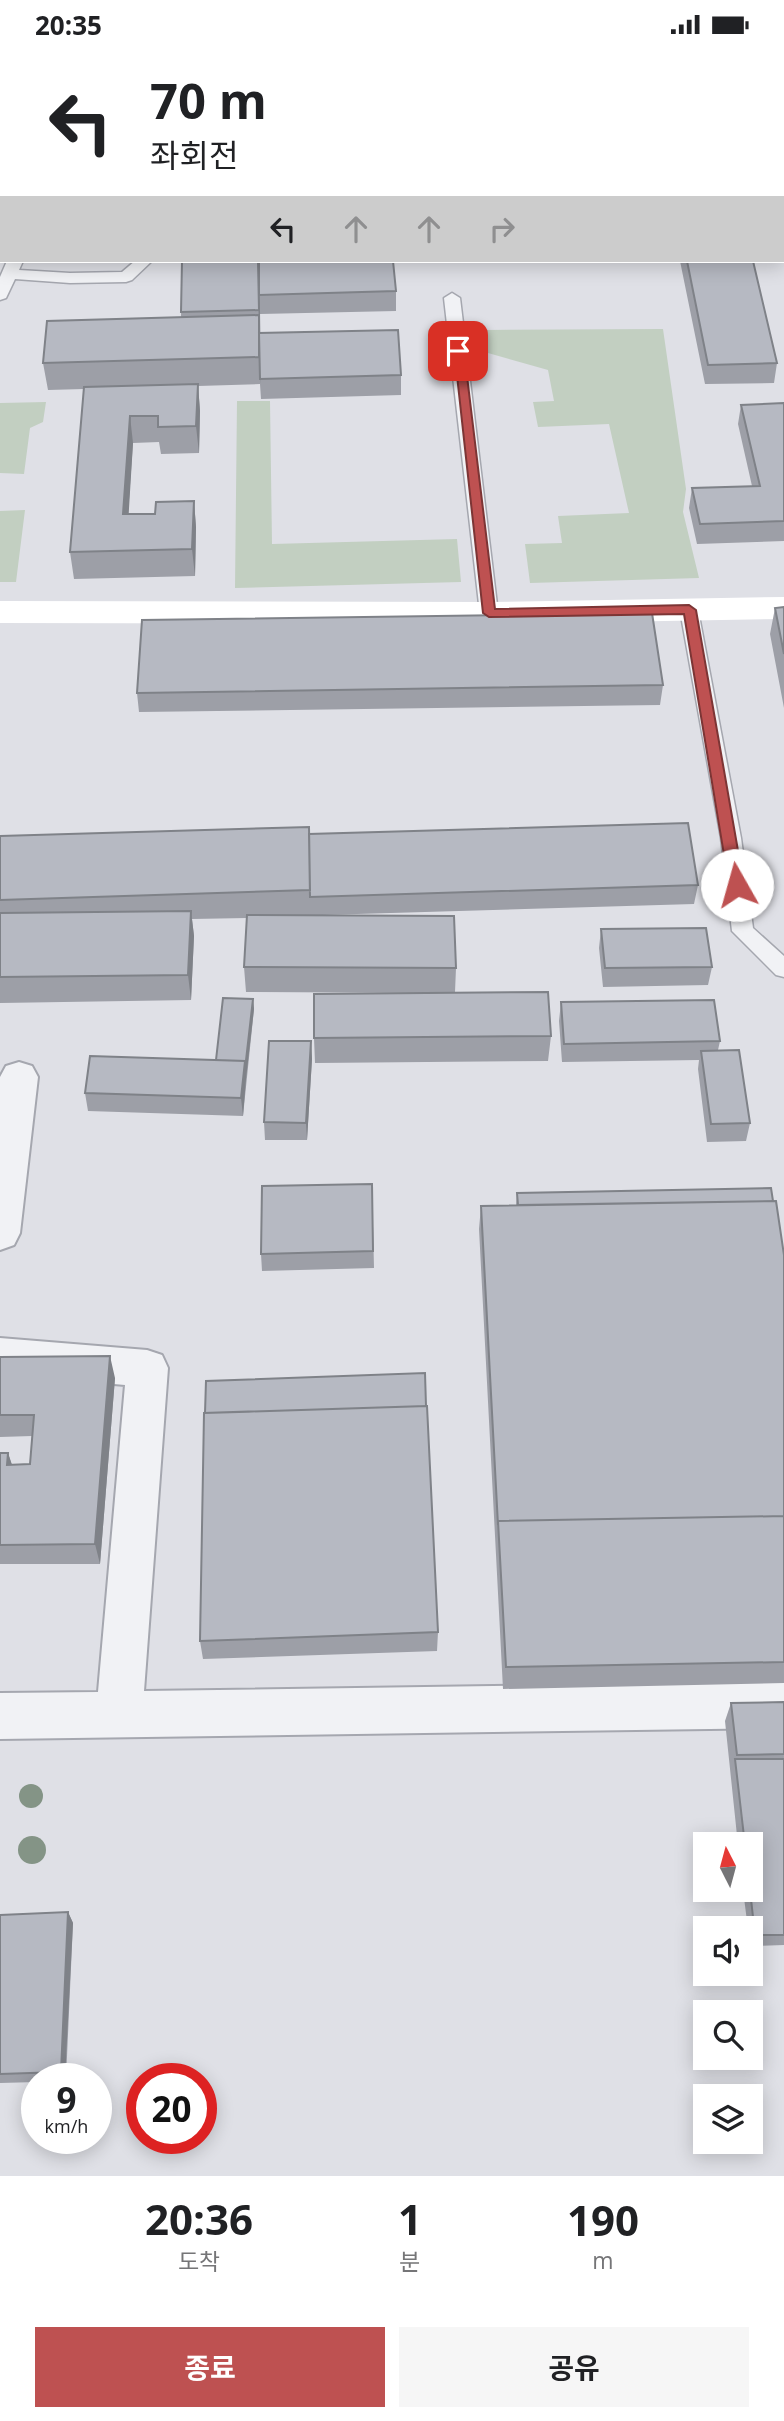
<!DOCTYPE html>
<html lang="ko">
<head>
<meta charset="utf-8">
<style>
	body { margin:0; font-family:"Open Sans","Noto Sans KR",sans-serif; background:#f6f6f6; color:#202124; height:100vh; display:flex; flex-direction:column; font-size:26px; white-space:nowrap }
	* { box-sizing:border-box; margin:0 }
	p { font-size:23px; color:#757577 }
	.icon { flex:none; width:38px; height:38px; fill:none; stroke:currentColor; stroke-width:2; stroke-linecap:round; stroke-linejoin:round }
	.map { position:relative; height:2127px; overflow:hidden }
	.details { display:flex; flex-direction:column; background:#fff; flex:1 }
	.details>* { flex:none }
	.guide { position:absolute; left:0px; top:0px; width:784px; height:214px; box-shadow:0 4px 18px #0003; background:#fff; color:#202124; overflow:hidden }
	.needle { width:46px; rotate:354deg }
	.buttons { position:absolute; left:693px; top:1783px; display:grid; gap:14px }
	.buttons a { display:grid; place-items:center; width:70px; height:70px; border-radius:0px; background:#fff; box-shadow:0 4px 18px #0003; font-size:35px }
	.speed { position:absolute; left:21px; top:2014px; display:flex; gap:14px; font-size:35px; font-weight:700; text-align:center }
	.speed>* { display:grid; place-content:center; width:91px; height:91px; border-radius:50%; background:#fff; box-shadow:0 4px 18px #0003; line-height:1 }
	.speed small { font-size:18px; font-weight:400 }
	.speed .limit { border:10px solid #d22; background:#fff; color:#111 }
	.pin { position:absolute; display:grid; place-items:center; width:60px; height:60px; color:#fff; margin:-30px; border-radius:14px; box-shadow:0 4px 10px #0006 }
	.me { position:absolute; width:77px; margin:-38px; rotate:353deg; stroke-linejoin:round; filter:drop-shadow(0 0 5px #0008) }
	.turn { display:flex; align-items:center; gap:24px; height:147px; padding:0 35px; font-size:32px }
	.turn .icon { width:91px; height:91px; stroke-width:2.5 }
	.turn b { display:block; font-size:49px; line-height:60px }
	.lanes { display:flex; align-items:center; height:66px; padding:0 35px; background:#0003; justify-content:center; gap:35px; direction:ltr }
	.lanes .off { opacity:.35 }
	.eta { display:flex; justify-content:space-evenly; align-items:center; height:119px; text-align:center }
	.eta b { font-size:42px; font-weight:700; line-height:49px }
	.cta { display:flex; gap:14px; margin-top:auto; padding:14px 35px }
	.cta a { flex:1; height:80px; border-radius:0px; background:#be5151; color:#fff; font-size:28px; font-weight:700; line-height:80px; text-align:center }
	.cta a+a { background:#f6f6f6; color:#202124 }
	.status { display:flex; justify-content:space-between; align-items:center; height:49px; padding:0 35px; background:#fff; direction:ltr }
	.status svg { height:19px; fill:currentColor }
	.map>svg:first-child { display:block }
</style>
</head>
<body>
<div class="status"><b>20:35</b><svg viewBox="0 0 49 12"><path d="M0 12V9h3v3zM5 12V6h3v6zM10 12V3h3v9zM15 12V0h3v12zM26 1h20v11H26zM47 4h2v5h-2z"/></svg></div>
<div class="map">
<svg width="784" height="2127" viewBox="0 0 784 2127">
	<rect width="100%" height="100%" fill="#dfe0e6"/>
	<path fill="#c2cfc1" d="M663,280L686,440L683,463L699,529L530,534L525,495L562,494L558,467L629,464L609,375L538,378L533,353L554,352L548,321L488,304L485,281Z
		M237,352H270L272,495L457,490L461,533L235,539Z
		M46,353L43,373L30,379L24,425L0,424V354Z
		M25,461L16,533H0V462Z"/>
	<g fill="none" stroke-linecap="round" stroke-linejoin="round">
		<defs>
			<path id="lane" d="M7,212H23L19,221L70,224L122,223L135,212H152L132,231L126,233L70,234L15,230L6,249L0,251V228Z
				M452,244L460,249L498,564L496,568H482L480,564L444,249Z
				M689,555L696,557L698,561L741,789L753,879L784,907V928L776,926L732,882L721,789L680,561L682,557Z"/>
			<path id="street" d="M19,1013L32,1017L38,1028L20,1184L14,1196L0,1201V1028L6,1017Z
				M0,1289L147,1301L162,1306L168,1319L144,1642L784,1633V1679L0,1690V1644L98,1643L125,1336L0,1325Z"/>
		</defs>
		<use href="#lane" stroke="#a5a7af" stroke-width="3"/>
		<use href="#street" stroke="#a5a7af" stroke-width="4"/>
		<path stroke="#b9bbc1" stroke-width="3.5" stroke-dasharray="3.5 3.5" stroke-linecap="butt" d="M0,114L2,110"/>
		<use href="#lane" fill="#f1f2f5" fill-rule="evenodd"/>
		<use href="#street" fill="#f1f2f5" fill-rule="evenodd"/>
		<path fill="#fff" fill-rule="evenodd" d="M0,6H2L0,24Z
			M784,548V570L489,575L0,574V552L489,553Z"/>
	</g>
	<g fill="#849486">
		<circle cx="31" cy="1747" r="12"/>
		<circle cx="32" cy="1801" r="14"/>
	</g>
	<path fill="#9d9fa7" d="M752,0H784V50H782V2H752Z
		M782,82H784V160H782Z
		M182,212L396,242V262L260,265V262V284L401,326V346L261,350L260,335L198,337L200,362L199,404L161,405L159,393L133,394L128,465H155L194,452L196,478L195,527L74,530L70,503L84,340L48,341L43,314L181,268Z
		M680,212H753L777,314L774,334L705,335Z
		M784,354V492L697,495L689,459L692,439L752,437L738,375L741,356Z
		M784,558V659L770,585L775,559Z
		M663,636L660,656L139,663L137,644Z
		M309,785L698,836L694,855L323,866L456,919L455,943L551,987L548,1012L315,1014L314,989L434,944L246,943L244,918L247,869L192,870L194,887L191,951L0,954V787Z
		M601,880L712,918L708,936L603,938L599,899Z
		M253,950L254,960L243,1067L88,1062L85,1044L216,1011Z
		M561,953L720,992L718,1001L750,1074L746,1092L707,1093L698,1020L699,1011L562,1013L559,972Z
		M311,992L312,1010L307,1091H265L264,1073Z
		M372,1135L374,1219L262,1222L261,1205Z
		M517,1144L784,1206V1634L503,1640L479,1180L481,1157L516,1156Z
		M0,1308L115,1329L100,1515H0V1404H8L12,1416L30,1415L32,1387L0,1388Z
		M438,1583L437,1602L203,1610L200,1592Z
		M784,1653V1896L751,1897V1880H748L743,1841H751V1796H738L725,1672L731,1654Z
		M68,1863L73,1874L66,2030H37V2033L0,2034V1866Z"/>
	<path fill="#7f8288" d="M258,212L260,262L261,335L259,308Z
		M198,335L200,362L199,404L196,377Z
		M130,367L133,394L127,492L123,465Z
		M194,452L196,478L195,527L192,500Z
		M191,862L194,887L191,951L188,926Z
		M253,950L254,960L246,1030L245,1020Z
		M311,992L312,1010L307,1091L306,1074Z
		M245,1012L246,1030L243,1067L241,1049Z
		M110,1307L115,1329L100,1515L95,1495Z
		M8,1404L15,1425L7,1416Z
		M68,1863L73,1874L65,2030L61,2023Z"/>
	<path fill="#b6b9c2" stroke="#7f8288" stroke-width="2" d="M230,0H389V2H230Z
		M666,0H695V1L666,2Z
		M719,0H746L747,2H720Z
		M753,0H784V31H782V2H754Z
		M782,82H784V95H782Z
		M782,95H784V141H782Z
		M182,212H258L259,261L181,263Z
		M259,212H393L396,242L259,246Z
		M687,212H753L777,314L708,316Z
		M259,266V308L43,314L47,272Z
		M398,281L401,326L260,330L259,284Z
		M198,335L196,377L158,378V367H130L123,465H155L156,453L194,452L192,500L70,503L84,338Z
		M784,354V472L700,475L692,439L760,437L741,356Z
		M784,558V605L775,559Z
		M652,564L663,636L137,644L142,571Z
		M688,774L698,836L310,848L309,785Z
		M309,778L310,841L0,851V787Z
		M191,862L188,926L0,928V864Z
		M247,866L454,867L456,919L244,918Z
		M706,879L712,918L605,919L601,880Z
		M548,943L551,987L314,989V945Z
		M223,949L253,950L245,1020V1012L216,1011Z
		M714,951L720,992L564,995L561,953Z
		M269,992H311L306,1074L264,1073Z
		M739,1001L750,1074L711,1075L701,1002Z
		M90,1007L245,1012L241,1049L85,1044Z
		M372,1135L373,1202L261,1205L262,1137Z
		M771,1139L773,1152L518,1156L517,1144Z
		M776,1152L784,1206V1467L498,1472V1476L481,1157Z
		M110,1307L95,1495L0,1496V1404H8L7,1416L30,1415L34,1366H0V1308Z
		M425,1324L426,1357L205,1364L206,1332Z
		M427,1357L438,1583L200,1592L204,1364Z
		M784,1467V1613L506,1618L498,1472Z
		M784,1653V1705L737,1706L731,1654Z
		M735,1710H784V1886H755L750,1841L751,1796H745Z
		M68,1863L61,2023L0,2025V1866Z"/>
	<path fill="#be5151" stroke="#7c3535" stroke-width="2" d="M454,299L464,302L495,560L689,556L696,561L744,836L742,839L737,841L729,836L684,565L489,568L483,564Z"/>
</svg>
<div class="buttons">
<a><svg class="needle" viewBox="-14 -14 28 28"><path d="M0-13l5 13h-10z" fill="#e53935"/><path d="M0 13l5-13h-10z" fill="#757577"/></svg></a>
<a><svg class="icon" aria-label="sound" viewBox="0 0 24 24"><path d="M4 9h4l5-4v14l-5-4H4zM17 9q2 3 0 6"/></svg></a>
<a><svg class="icon" aria-label="search" viewBox="0 0 24 24"><circle cx="10" cy="10" r="6"/><path d="M15 15l6 6"/></svg></a>
<a><svg class="icon" aria-label="layers" viewBox="0 0 24 24"><path d="M12 4l9 5-9 5-9-5zM3 14l9 5 9-5"/></svg></a>
</div>
<div class="speed"><div>9<small>km/h</small></div><div class="limit">20</div></div>
<div class="pin" style="left:458px;top:302px;background:#d93025"><svg class="icon" aria-label="arrive" viewBox="0 0 24 24"><path d="M6 21V4h12l-3 4 3 4H6"/></svg></div>
<svg class="me" style="left:737px;top:836px" viewBox="-20 -20 40 40"><circle r="19" fill="#fff"/><path d="M0-13L10 11 0 6-10 11z" fill="#be5151"/></svg>
<div class="guide">
<div class="turn"><svg class="icon" aria-label="left" viewBox="0 0 24 24"><path d="M17 20v-9H6M10 6l-5 5 5 5"/></svg><div><b>70 m</b>좌회전</div></div>
<div class="lanes"><svg class="icon" aria-label="left" viewBox="0 0 24 24"><path d="M17 20v-9H6M10 6l-5 5 5 5"/></svg><svg class="icon off" aria-label="ahead" viewBox="0 0 24 24"><path d="M12 20V5M6 11l6-6 6 6"/></svg><svg class="icon off" aria-label="ahead" viewBox="0 0 24 24"><path d="M12 20V5M6 11l6-6 6 6"/></svg><svg class="icon off" aria-label="right" viewBox="0 0 24 24"><path d="M7 20v-9h11M14 6l5 5-5 5"/></svg></div>
</div>
</div>
<section class="details">
<div class="eta">
<div><b>20:36</b><p>도착</p></div>
<div><b>1</b><p>분</p></div>
<div><b>190</b><p>m</p></div>
</div>
<div class="cta"><a>종료</a><a>공유</a></div>
</section>
</body>
</html>
